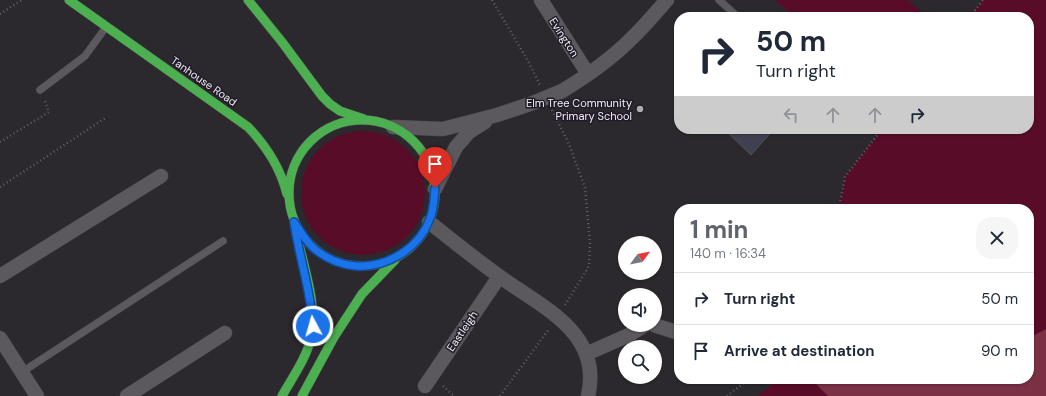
<!DOCTYPE html>
<html lang="en">
<head>
<meta charset="utf-8">
<style>
	body { margin:0; font-family:"DM Sans",sans-serif; background:#f6f6f7; color:#1f2937; height:100vh; display:flex; flex-direction:column; font-size:15px; white-space:nowrap }
	* { box-sizing:border-box; margin:0 }
	p { font-size:13px; color:#747a83 }
	.icon { flex:none; width:22px; height:22px; fill:none; stroke:currentColor; stroke-width:2; stroke-linecap:round; stroke-linejoin:round }
	.map { position:relative; flex:1; overflow:hidden }
	.panel { position:absolute; left:674px; top:204px; width:360px; height:180px; display:flex; flex-direction:column; background:#fff; border-radius:16px; box-shadow:0 1px 3px #0004 }
	.panel>* { flex:none }
	.top-card { position:absolute; left:674px; top:12px; width:360px; height:122px; border-radius:16px; box-shadow:0 1px 3px #0004; background:#fff; color:#1f2937; overflow:hidden }
	.needle { width:26px; rotate:58deg }
	.buttons { position:absolute; left:618px; top:236px; display:grid; gap:8px }
	.buttons a { display:grid; place-items:center; width:44px; height:44px; border-radius:50%; background:#fff; box-shadow:0 1px 3px #0004; font-size:20px }
	.pin { position:absolute; display:grid; place-items:center; width:34px; height:34px; color:#fff; margin:-41px -17px; border-radius:50% 50% 50% 0; rotate:-45deg; box-shadow:0 0 4px #0007 }
	.pin .icon { rotate:45deg }
	.me { position:absolute; width:44px; margin:-22px; rotate:354deg; stroke-linejoin:round; filter:drop-shadow(0 0 3px #0008) }
	.turn { display:flex; align-items:center; gap:14px; height:84px; padding:0 16px; font-size:18px }
	.turn .icon { width:52px; height:52px; stroke-width:2.5 }
	.turn b { display:block; font-size:28px; line-height:34px }
	.lanes { display:flex; align-items:center; height:38px; padding:0 16px; background:#0003; justify-content:center; gap:20px; direction:ltr }
	.lanes .off { opacity:.35 }
	.round { display:grid; place-items:center; flex:none; width:42px; height:42px; border-radius:16px; background:#f6f6f7 }
	.overview { display:flex; align-items:center; justify-content:space-between; height:68px; padding:0 16px }
	h1 { font-size:24px; font-weight:700; line-height:30px; color:#5e636d }
	ul { padding:0; list-style:none }
	li { display:flex; align-items:center; gap:12px; height:52px; padding:0 16px; border-top:1px solid #e0e1e3 }
	li div { flex:1 }
	li b { display:block; font-size:15px }
	li em { font-style:normal }
	.map>svg:first-child { display:block }
</style>
</head>
<body>
<div class="map">
<svg width="1046" height="396" viewBox="0 0 1046 396">
	<rect width="100%" height="100%" fill="#2b282e"/>
	<path fill="#590c28" d="M775,0H908L927,17H794Z
		M983,0H1046V329L1029,341V209H839L845,177L882,129H1029V17H970Z
		M301 193a62 62 0 1 1 124 0a62 62 0 1 1-124 0Z
		M779,379H811L828,396H757Z"/>
	<path fill="#7b3044" d="M1046,329V396H828L811,379H1029V338Z"/>
	<path fill="#404050" stroke="#525157" d="M724,129H774L751,155Z"/>
	<g fill="none" stroke-linecap="round" stroke-linejoin="round">
		<defs>
			<path id="lane" d="M719,0L738,17
				M40,90L85,56L106,27
				M22,372L223,241"/>
			<path id="street" d="M541,0L588,74
				M562,91C587,76 611,59 631,39C644,27 655,13 667,0
				M393,127L443,129L497,115L533,103
				M435,189L456,147L469,132L485,122
				M429,222C452,240 475,259 499,276C541,307 603,332 588,396
				M0,276L161,176
				M654,325L679,333
				M0,338L37,396
				M586,354L629,335L645,325
				M425,386L499,277
				M127,396L225,333"/>
			<path id="fast" d="M69,0L248,127C267,147 280,167 287,194
				M248,0L282,42L322,96L330,104L340,111L364,119
				M289 193a73 73 0 1 1 146 0a73 73 0 1 1-146 0Z
				M282,396C292,378 306,359 311,338C319,306 301,259 295,226
				M302,396L334,337L362,294L395,260"/>
		</defs>
		<use href="#lane" stroke="#48454b" stroke-width="8"/>
		<use href="#street" stroke="#48454b" stroke-width="15"/>
		<use href="#fast" stroke="#48454b" stroke-width="10"/>
		<path stroke="#615f64" stroke-width="2.5" stroke-dasharray="1 3" stroke-linecap="butt" d="M492,0L528,61L540,85
			M0,14L22,0
			M970,17L983,0
			M552,110L569,144L585,188L590,243L589,266L565,305
			M0,142L49,112L44,99
			M0,187L107,117
			M839,209L845,177L882,129
			M443,386L454,396
			M500,396L549,329
			M727,396L749,379"/>
		<use href="#lane" stroke="#5b585e" stroke-width="7"/>
		<use href="#street" stroke="#5b585e" stroke-width="14"/>
		<use href="#fast" stroke="#4caf50" stroke-width="9"/>
		<defs>
			<path id="street-bridge" d="M533,103L562,91"/>
		</defs>
		<use href="#street-bridge" stroke="#48454b" stroke-width="15" stroke-linecap="butt"/>
		<use href="#street-bridge" stroke="#5b585e" stroke-width="14"/>
	</g>
	<g fill="none" stroke-linecap="round" stroke-linejoin="round">
		<defs>
			<path id="route" d="M313,326C311,291 299,257 294,222C301,232 307,244 317,251C328,259 342,265 356,266C386,268 418,249 429,221C434,211 434,200 435,188"/>
		</defs>
		<use href="#route" stroke="#114b97" stroke-width="10"/>
		<use href="#route" stroke="#1a73e8" stroke-width="7"/>
	</g>
	<circle fill="#aca9b0" stroke="#211b27" stroke-width="1.5" cx="640" cy="109" r="4"/>
	<g text-anchor="middle" dominant-baseline="central" stroke-width="3" stroke-linejoin="round" paint-order="stroke">
		<g font-size="11" fill="#f2eef6" stroke="#211b27">
			<text transform="translate(564 37) rotate(57)">Evington</text>
			<text transform="translate(204 81) rotate(35)">Tanhouse Road</text>
			<text transform="translate(462 331) rotate(-56)">Eastleigh</text>
		</g>
		<g font-size="11" fill="#f2eef6" stroke="#211b27" text-anchor="end">
			<text x="632" y="103">Elm Tree Community<tspan x="632" dy="13">Primary School</tspan></text>
		</g>
	</g>
</svg>
<div class="buttons">
<a><svg class="needle" viewBox="-14 -14 28 28"><path d="M0-13l5 13h-10z" fill="#e53935"/><path d="M0 13l5-13h-10z" fill="#747a83"/></svg></a>
<a><svg class="icon" aria-label="sound" viewBox="0 0 24 24"><path d="M4 9h4l5-4v14l-5-4H4zM17 9q2 3 0 6"/></svg></a>
<a><svg class="icon" aria-label="search" viewBox="0 0 24 24"><circle cx="10" cy="10" r="6"/><path d="M15 15l6 6"/></svg></a>
</div>
<div class="pin" style="left:435px;top:188px;background:#d93025"><svg class="icon" aria-label="arrive" viewBox="0 0 24 24"><path d="M6 21V4h12l-3 4 3 4H6"/></svg></div>
<svg class="me" style="left:313px;top:326px" viewBox="-20 -20 40 40"><circle r="17" fill="#1a73e8" stroke="#fff" stroke-width="3"/><path d="M0-11L8 9 0 5-8 9z" fill="#fff"/></svg>
<div class="top-card">
<div class="turn"><svg class="icon" aria-label="right" viewBox="0 0 24 24"><path d="M7 20v-9h11M14 6l5 5-5 5"/></svg><div><b>50 m</b>Turn right</div></div>
<div class="lanes"><svg class="icon off" aria-label="left" viewBox="0 0 24 24"><path d="M17 20v-9H6M10 6l-5 5 5 5"/></svg><svg class="icon off" aria-label="ahead" viewBox="0 0 24 24"><path d="M12 20V5M6 11l6-6 6 6"/></svg><svg class="icon off" aria-label="ahead" viewBox="0 0 24 24"><path d="M12 20V5M6 11l6-6 6 6"/></svg><svg class="icon" aria-label="right" viewBox="0 0 24 24"><path d="M7 20v-9h11M14 6l5 5-5 5"/></svg></div>
</div>
<section class="panel">
<div class="overview"><div><h1>1 min</h1><p>140 m · 16:34</p></div><a class="round"><svg class="icon" aria-label="close" viewBox="0 0 24 24"><path d="M6 6l12 12M18 6L6 18"/></svg></a></div>
<ul>
<li><svg class="icon" aria-label="right" viewBox="0 0 24 24"><path d="M7 20v-9h11M14 6l5 5-5 5"/></svg><div><b>Turn right</b></div><em>50 m</em></li>
<li><svg class="icon" aria-label="arrive" viewBox="0 0 24 24"><path d="M6 21V4h12l-3 4 3 4H6"/></svg><div><b>Arrive at destination</b></div><em>90 m</em></li>
</ul>
</section>
</div>
</body>
</html>
